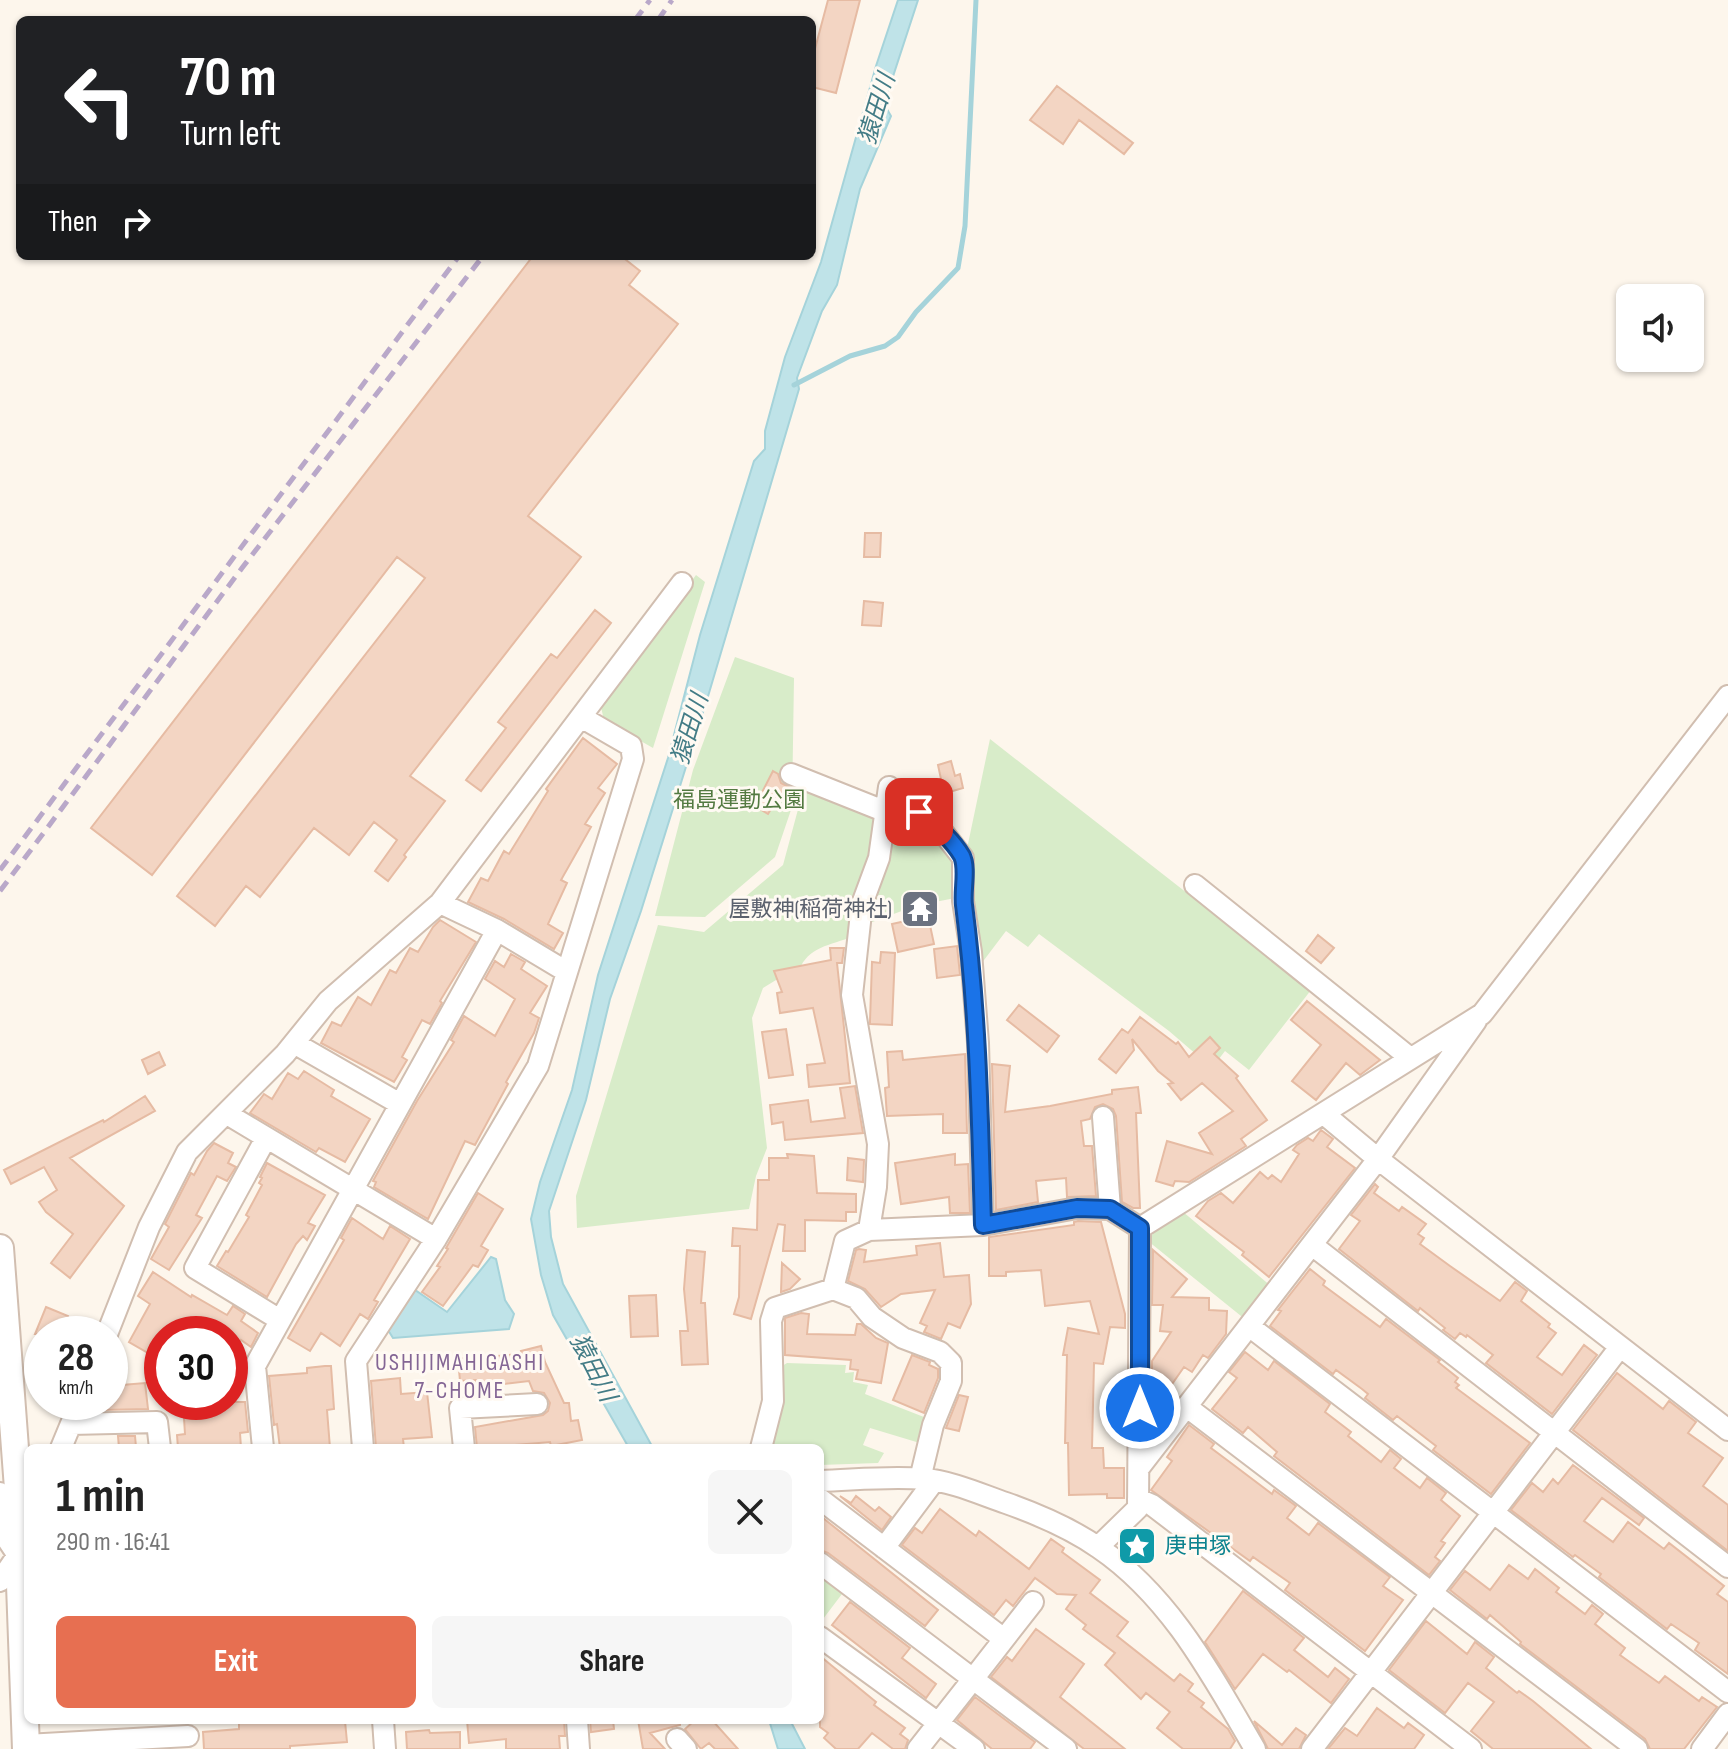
<!DOCTYPE html>
<html lang="en">
<head>
<meta charset="utf-8">
<style>
	body { margin:0; font-family:"Sofia Sans Condensed","Noto Sans JP",sans-serif; background:#f6f6f6; color:#222; height:100vh; display:flex; flex-direction:column; font-size:30px; white-space:nowrap }
	* { box-sizing:border-box; margin:0 }
	p { font-size:26px; color:#767676 }
	.icon { flex:none; width:44px; height:44px; fill:none; stroke:currentColor; stroke-width:2; stroke-linecap:round; stroke-linejoin:round }
	.map { position:relative; flex:1; overflow:hidden }
	.panel { position:absolute; left:24px; top:1444px; width:800px; height:280px; display:flex; flex-direction:column; background:#fff; border-radius:12px; box-shadow:0 2px 6px #0004 }
	.panel>* { flex:none }
	.top-card { position:absolute; left:16px; top:16px; width:800px; height:244px; border-radius:12px; box-shadow:0 2px 6px #0004; background:#202124; color:#fff; overflow:hidden }
	.controls { position:absolute; left:1616px; top:284px; display:grid; gap:16px }
	.controls a { display:grid; place-items:center; width:88px; height:88px; border-radius:12px; background:#fff; box-shadow:0 2px 6px #0004; font-size:40px }
	.speed { position:absolute; left:24px; top:1316px; display:flex; gap:16px; font-size:40px; font-weight:700; text-align:center }
	.speed>* { display:grid; place-content:center; width:104px; height:104px; border-radius:50%; background:#fff; box-shadow:0 2px 6px #0004; line-height:1 }
	.speed small { font-size:20px; font-weight:400 }
	.speed .limit { border:12px solid #d22; background:#fff; color:#111 }
	.pin { position:absolute; display:grid; place-items:center; width:68px; height:68px; color:#fff; margin:-34px; border-radius:16px; box-shadow:0 4px 12px #0006 }
	.me { position:absolute; width:88px; margin:-44px; rotate:0deg; stroke-linejoin:round; filter:drop-shadow(0 0 6px #0008) }
	.turn { display:flex; align-items:center; gap:28px; height:168px; padding:0 32px; font-size:36px }
	.turn .icon { width:104px; height:104px; stroke-width:2.5 }
	.turn b { display:block; font-size:56px; line-height:68px }
	.then { display:flex; align-items:center; height:76px; padding:0 32px; background:#0003; gap:16px; font-size:30px }
	.round { display:grid; place-items:center; flex:none; width:84px; height:84px; border-radius:12px; background:#f6f6f6 }
	.overview { display:flex; align-items:center; justify-content:space-between; height:136px; padding:0 32px }
	h1 { font-size:48px; font-weight:700; line-height:60px }
	.action { display:flex; gap:16px; margin-top:auto; padding:16px 32px }
	.action a { flex:1; height:92px; border-radius:12px; background:#e76f51; color:#fff; font-size:32px; font-weight:700; line-height:92px; text-align:center }
	.action a+a { background:#f6f6f6; color:#222 }
	.map>svg:first-child { display:block }
</style>
</head>
<body>
<div class="map">
<svg width="1728" height="1749" viewBox="0 0 1728 1749">
	<rect width="100%" height="100%" fill="#fdf6ec"/>
	<path fill="#d8ecc9" d="M696,575L705,582L653,748L604,720L600,703Z
		M735,657L794,678L792,807L775,857L705,917L655,916L693,770Z
		M990,739L1311,990L1249,1070L1225,1051L1212,1068L1169,1031L1039,934L1028,947L1006,931L978,968L967,903L968,844Z
		M803,791L877,815L849,938C826,946 804,949 798,975L776,980L763,988L752,1018L767,1148L756,1176L749,1209L577,1228L576,1196L658,925L704,932L783,865Z
		M893,810H905L944,842L955,859V898L915,906L867,924L883,865Z
		M1182,1211L1272,1287L1246,1320L1148,1241L1159,1225Z
		M787,1363L846,1365L845,1373L854,1372L853,1382L868,1385L865,1394L929,1419L923,1444L870,1428L863,1445L884,1453L878,1463L820,1465V1448H766L779,1368Z
		M820,1571L845,1590L820,1623Z"/>
	<path fill="#bfe3e8" stroke="#a5d3da" stroke-width="2" d="M898,0H918L884,104L891,116L860,189L837,285L822,311L797,378L799,389L709,693L641,911L610,999L586,1100L549,1211L551,1237L563,1284L653,1448H629L553,1315L541,1275L531,1219L540,1182L572,1090L598,975L668,758L700,635L754,461L765,449V431L785,357L821,262L876,66Z
		M491,1257L496,1259L505,1300L514,1314L509,1329L393,1338L388,1330L415,1290L447,1312Z
		M769,1720H790L805,1749H778Z"/>
	<g fill="none" stroke-linecap="round" stroke-linejoin="round">
		<path stroke="#a5d3da" stroke-width="5" d="M794,385L850,356L885,346L898,337L916,312L958,268L965,226L976,0"/>
	</g>
	<path fill="#f3d5c3" stroke="#e6bba3" stroke-width="2" d="M828,0H860L836,93L812,87V60Z
		M1057,86L1133,143L1124,154L1079,120L1063,144L1030,120Z
		M533,256H621L640,271L629,285L678,324L528,516L581,557L410,776L445,801L404,855L406,857L388,881L375,871L397,840L374,822L349,855L314,828L260,897L246,886L215,926L177,896L425,578L397,557L152,875L91,828Z
		M865,533H881L880,557H864Z
		M864,601L883,603L881,626L862,625Z
		M595,610L611,623L481,791L466,780L506,728L498,722L551,654L557,658Z
		M583,738L617,764L598,788L605,793L585,824L591,827L561,880L567,883L548,924L563,933L554,949L504,919L468,902L481,878L488,881L504,851L509,854L548,791L546,789Z
		M951,761L955,776L960,774L963,788L939,795L935,781L941,779L938,765Z
		M773,771L778,774L781,783L789,787L784,795L781,793L768,814L755,806Z
		M928,916L934,944L898,952L892,924Z
		M440,920L476,942L440,1001L442,1003L430,1024L422,1020L402,1057L407,1060L394,1082L321,1043L332,1022L341,1026L358,997L371,1005L390,970L396,973L410,948L418,952L433,927Z
		M1318,935L1334,948L1321,963L1306,951Z
		M957,946L960,975L937,978L934,949Z
		M830,948H844L842,963H837L850,1083L809,1087L807,1065L825,1063L813,1008L780,1013L777,993L782,992L774,971L831,960Z
		M881,952L895,953L892,1025L870,1024V1021L872,962L880,963Z
		M511,954L525,962L521,969L547,986L530,1013L539,1018L534,1033L506,1082L508,1084L475,1145L465,1141L428,1219L374,1187L376,1182L373,1181L417,1101L454,1042L451,1040L464,1016L495,1036L515,999L485,979L495,961L504,967Z
		M1307,1001L1380,1060L1360,1075L1346,1063L1316,1100L1292,1081L1321,1045L1291,1020Z
		M1019,1005L1059,1036L1047,1052L1007,1020Z
		M1140,1017L1176,1044L1178,1042L1189,1057L1210,1037L1220,1048L1214,1054L1238,1076L1236,1078L1267,1120L1241,1139L1246,1146L1189,1182L1175,1181L1173,1186L1156,1181L1167,1141L1212,1154L1199,1133L1233,1111L1202,1083L1181,1100L1168,1084L1173,1083L1158,1071L1132,1039L1134,1050L1116,1073L1099,1059L1122,1029L1128,1033Z
		M786,1029L793,1075L769,1078L762,1032Z
		M902,1051L903,1060L965,1054L967,1133H943V1114L887,1116L885,1088L889,1087L887,1052Z
		M159,1052L165,1065L148,1074L142,1060Z
		M992,1064L1010,1066L1005,1112L1050,1106L1112,1094V1090L1138,1087L1141,1113H1136L1140,1208H1133L1122,1202L1116,1116L1113,1109L1103,1104L1095,1107L1090,1119L1081,1121L1084,1146H1092L1096,1196L1067,1197L1066,1178L1036,1181L1038,1202L996,1210Z
		M304,1071L334,1090L331,1096L370,1119L345,1162L319,1148L316,1152L250,1113L264,1094L272,1099L288,1073L298,1079Z
		M855,1086L863,1133L785,1140L783,1122L772,1124L770,1105L808,1100L811,1122L845,1118L840,1088Z
		M145,1096L155,1111L70,1158L124,1206L70,1278L51,1263L73,1234L46,1212L39,1202L57,1190L44,1167L11,1184L4,1170L103,1120L104,1122Z
		M1321,1130L1333,1139L1327,1147L1355,1168L1269,1277L1242,1255L1244,1252L1196,1216L1208,1201L1221,1193L1233,1203L1260,1172L1268,1179L1272,1175L1281,1182L1299,1154L1293,1150L1297,1145L1308,1138L1313,1141Z
		M214,1143L233,1153L228,1163L236,1167L227,1181L217,1176L196,1215L202,1218L169,1270L151,1259L169,1227L165,1224L191,1173L194,1175L207,1151Z
		M787,1154L814,1156L817,1193L856,1194V1212H846V1221L805,1220V1251H783L785,1225L778,1224L751,1319L734,1314L739,1297L740,1246H732L733,1228L757,1230L758,1180H769V1158H788Z
		M955,1154V1165L968,1164L970,1213H950L949,1197L901,1204L895,1163Z
		M848,1158L864,1160L863,1182L847,1180Z
		M267,1163L325,1195L308,1223L315,1226L307,1240L303,1236L296,1244L267,1297L217,1266L226,1251L228,1252L249,1217L246,1215L262,1185L259,1183L262,1178L260,1177Z
		M1375,1184L1378,1187L1374,1193L1399,1211L1402,1207L1426,1224L1418,1234L1424,1238L1420,1244L1450,1266L1500,1301L1515,1282L1527,1291L1521,1301L1550,1324L1548,1327L1556,1333L1537,1357L1562,1375L1584,1345L1597,1355L1552,1414L1486,1363L1493,1355L1467,1335L1466,1337L1460,1333L1455,1339L1443,1330L1445,1328L1420,1308L1418,1311L1339,1249L1360,1221L1351,1215Z
		M478,1193L503,1209L481,1246L488,1250L478,1267L473,1265L443,1306L422,1292L440,1267L437,1266L448,1249L446,1248Z
		M352,1218L383,1239L390,1226L410,1239L374,1300L378,1302L368,1319L360,1314L340,1346L321,1333L310,1351L288,1338L344,1240L341,1238Z
		M1078,1221L1101,1222L1125,1314V1328L1110,1327L1103,1364L1094,1363L1092,1448H1103L1104,1468H1124V1498H1107V1494L1069,1495L1068,1443H1065L1067,1355H1063L1068,1328L1099,1334L1090,1301L1045,1306L1041,1270L1006,1272V1276H989V1237L1074,1225V1222Z
		M940,1243L944,1277L969,1275L971,1304L960,1328L948,1323L941,1339L924,1332L927,1326L920,1323L935,1290L901,1294L881,1307L865,1289L848,1281L856,1250L859,1249L866,1250L864,1262L917,1255L916,1246Z
		M687,1250L705,1252L701,1303H705L708,1364L682,1365L680,1331H688L684,1289Z
		M1153,1250L1187,1279L1172,1297L1209,1298V1310L1227,1311L1226,1334L1208,1358L1203,1355L1192,1372L1184,1367L1168,1390L1164,1415L1156,1425L1152,1424V1361L1171,1332L1160,1331L1163,1305H1152Z
		M782,1263L800,1279L790,1289L781,1292Z
		M1310,1269L1325,1281L1323,1285L1380,1327L1386,1319L1440,1360L1438,1362L1458,1378L1455,1382L1459,1385L1456,1388L1530,1443L1491,1494L1433,1450L1436,1446L1397,1416L1393,1420L1365,1398L1368,1394L1362,1389L1336,1370L1333,1374L1270,1326L1281,1311L1278,1310Z
		M153,1272L191,1297L192,1295L227,1315L233,1306L245,1314L241,1321L258,1333L251,1347L241,1340L230,1355V1334H162V1361L129,1342L150,1304L138,1296Z
		M656,1295L658,1336L631,1337L629,1296Z
		M46,1307L68,1316L61,1334H35Z
		M801,1313L809,1314L807,1334L855,1335L857,1324H861L876,1338L888,1343L881,1383L856,1379L858,1370L850,1369L851,1360L785,1355V1318Z
		M541,1346L545,1362L564,1403H569L571,1421L578,1420L582,1440L551,1446L550,1442L516,1445V1448H477L475,1427L543,1415L548,1411L550,1403L544,1393L533,1391L529,1381L477,1387L476,1380L460,1381L458,1359L522,1354L521,1351Z
		M1245,1352L1268,1370L1274,1361L1330,1404L1325,1412L1351,1432L1348,1436L1381,1462L1390,1450L1401,1459L1394,1468L1420,1488L1427,1478L1446,1493L1441,1500L1460,1516L1441,1541L1445,1543L1435,1557L1440,1561L1429,1575L1274,1456L1277,1452L1248,1427L1243,1433L1212,1409L1237,1378L1229,1372Z
		M912,1355L930,1362L929,1365L938,1369V1378L924,1413L893,1400Z
		M325,1366H331L334,1409L327,1410L330,1448H280L277,1424L274,1425L269,1376L307,1373V1368Z
		M1617,1373L1663,1409L1669,1401L1696,1422L1688,1433L1723,1458L1703,1486L1728,1505V1551L1573,1430Z
		M400,1378L401,1394L427,1392L432,1437L403,1439L404,1448H376L371,1381Z
		M145,1383L148,1409L100,1410L99,1402H110V1386Z
		M959,1395L968,1397L959,1431L946,1428Z
		M183,1402H245L248,1432L240,1433L241,1448H178L177,1435L185,1434Z
		M1189,1425L1214,1444L1211,1448L1235,1466L1272,1494L1274,1490L1296,1506L1287,1518L1309,1535L1318,1523L1390,1577L1383,1586L1403,1600L1365,1651L1285,1590L1290,1583L1253,1557L1250,1561L1151,1490L1172,1461L1167,1457Z
		M118,1436H135L136,1447L119,1448Z
		M1573,1465L1644,1518L1639,1525L1602,1498L1584,1521L1613,1542L1628,1522L1664,1549L1669,1543L1724,1586L1717,1594L1728,1602V1674L1695,1650L1699,1643L1671,1624L1667,1629L1599,1577L1601,1574L1575,1555L1573,1557L1511,1510L1532,1483L1543,1492L1553,1479L1558,1484Z
		M840,1496L851,1503L856,1496L875,1511L879,1507L891,1517L882,1530Z
		M940,1509L976,1536L979,1531L1029,1569L1051,1539L1064,1548L1062,1552L1100,1580L1090,1593L1128,1622L1117,1636L1174,1681L1180,1674L1193,1684L1188,1691L1204,1703L1201,1707L1228,1729L1235,1741L1230,1749H1183L1157,1728L1170,1712L1146,1693L1141,1699L1105,1665L1115,1653L1083,1629L1086,1625L1066,1609L1076,1595L1057,1594L1035,1578L1013,1606L1006,1600L994,1615L902,1545L915,1528L922,1533Z
		M823,1518L938,1610L925,1626L828,1553L820,1550V1522Z
		M1509,1565L1528,1579L1535,1569L1559,1588L1556,1592L1585,1614L1592,1605L1603,1614L1595,1624L1625,1648L1620,1655L1659,1683L1665,1676L1699,1701L1702,1697L1717,1707L1684,1749H1650L1645,1739L1520,1644L1521,1642L1490,1615L1487,1619L1450,1590L1465,1571L1490,1590Z
		M1243,1591L1304,1638L1294,1650L1328,1677L1335,1668L1349,1679L1331,1703L1289,1670L1287,1672L1263,1654L1235,1689L1205,1642Z
		M850,1602L910,1648L902,1658L936,1684L926,1698L832,1625Z
		M1426,1621L1467,1654L1475,1642L1494,1657L1486,1668L1517,1693L1519,1691L1533,1701L1591,1749H1493L1471,1731L1494,1702L1468,1683L1445,1713L1389,1670Z
		M1036,1629L1084,1664L1060,1697L1125,1749H1084L991,1677L1007,1657L1012,1661Z
		M820,1656L876,1702L874,1705L905,1728L900,1734L908,1740L905,1749H893L872,1733L858,1749H836L824,1738L828,1733L820,1727Z
		M975,1697L1035,1742L1030,1749H992L957,1720Z
		M1377,1708L1404,1728L1408,1723L1424,1735L1414,1749H1328L1345,1728L1357,1736Z
		M239,1720H315V1723L345,1721L347,1742L290,1746V1749H204L203,1732L239,1729Z
		M467,1720H564L565,1736H559L560,1749H506V1739L469,1743Z
		M590,1720H613L614,1729L591,1732Z
		M638,1720H680V1725L650,1733L665,1749H643Z
		M695,1720H712L738,1749H715L709,1743L701,1749L685,1729Z
		M1254,1721L1282,1745L1296,1728L1306,1735L1299,1749H1268Z
		M429,1730L430,1733L460,1732V1749H407L406,1732Z"/>
	<g fill="none" stroke-linecap="round" stroke-linejoin="round">
		<defs>
			<path id="minor" d="M791,774L884,811
				M889,798H901L938,826L963,858V901L971,952L978,1043L983,1225
				M1195,885L1409,1057
				M440,903L497,930L567,972
				M294,1043L400,1104
				M227,1114L436,1239
				M1324,1114L1378,1159L1728,1430
				M1103,1117L1110,1209
				M266,1138L195,1268L280,1320
				M869,1230L876,1187L878,1144L852,995L862,904L879,858L889,787
				M1312,1245L1728,1567
				M833,1289L856,1298L872,1317L903,1338L940,1352L951,1363V1381L933,1425L920,1479
				M1249,1326L1728,1692
				M107,1334L149,1227L187,1152L285,1054L328,1001L440,903L682,583
				M1187,1407L1637,1749
				M71,1424L157,1422L160,1448
				M61,1448L80,1402
				M263,1448L255,1366L497,930
				M363,1448L356,1361L436,1239L538,1066L633,759L631,746L581,717
				M464,1448L460,1408L537,1404
				M761,1448L773,1401L771,1321L775,1308L833,1289L845,1241L869,1230L983,1225L1077,1208L1110,1209L1140,1228
				M1139,1468L1378,1159L1476,1021
				M820,1481C854,1480 890,1476 924,1479C951,1481 980,1494 1006,1503C1037,1514 1072,1529 1099,1548C1171,1597 1212,1676 1255,1749
				M0,1493L7,1539L19,1557
				M820,1499L1004,1639
				M1138,1499L1152,1505L1471,1749
				M1098,1547L1138,1508L1140,1228L1482,1014L1728,696
				M884,1548L934,1481
				M820,1563L973,1679L918,1749
				M0,1581L20,1552
				M1033,1602L973,1679L1066,1749
				M820,1637L974,1749
				M383,1720L385,1749
				M577,1720L579,1749
				M677,1739L686,1749
				M26,1745L188,1736
				M1312,1749L1620,1347
				M1702,1749L1728,1714"/>
			<path id="tertiary" d="M0,1248L22,1542
				M19,1557L26,1749"/>
		</defs>
		<use href="#minor" stroke="#d1beb0" stroke-width="24"/>
		<use href="#tertiary" stroke="#d1beb0" stroke-width="30"/>
		<use href="#minor" stroke="#fff" stroke-width="20"/>
		<use href="#tertiary" stroke="#fff" stroke-width="26"/>
		<path stroke="#b9a8c9" stroke-width="5" stroke-dasharray="12 8" stroke-linecap="butt" d="M635,20L650,0
			M658,20L672,0
			M0,870L459,256
			M0,891L242,568L483,256"/>
	</g>
	<g fill="none" stroke-linecap="round" stroke-linejoin="round">
		<defs>
			<path id="route" d="M919,812C935,824 952,839 962,856C968,869 962,891 964,905C978,1012 980,1117 983,1225L1077,1208L1110,1209L1140,1228V1408"/>
		</defs>
		<use href="#route" stroke="#114b97" stroke-width="20"/>
		<use href="#route" stroke="#1a73e8" stroke-width="14"/>
	</g>
	<defs>
		<symbol id="temple-square" viewBox="-11 -11 22 22"><rect x="-9" y="-9" width="18" height="18" rx="4" fill="#6b7280" stroke="#fffaf3"/><path d="M0-6L5-2H3V0L6.5 2.5H4V6H1.5V3h-3V6H-4V2.5H-6.5L-3 0V-2H-5Z" fill="#fff"/></symbol>
		<symbol id="sight-square" viewBox="-11 -11 22 22"><rect x="-9" y="-9" width="18" height="18" rx="4" fill="#0f9aa8" stroke="#fffaf3"/><path d="M0-6L1.8-2.2L6-1.7L2.9 1.2L3.7 5.4L0 3.3L-3.7 5.4L-2.9 1.2L-6-1.7L-1.8-2.2Z" fill="#fff"/></symbol>
	</defs>
	<g fill-rule="evenodd">
		<use href="#temple-square" x="898" y="887" width="44" height="44"/>
		<use href="#sight-square" x="1115" y="1524" width="44" height="44"/>
	</g>
	<g text-anchor="middle" dominant-baseline="central" stroke-width="6" stroke-linejoin="round" paint-order="stroke">
		<g font-size="22" fill="#537a41" stroke="#fffaf3">
			<text x="739" y="800">福島運動公園</text>
		</g>
		<g font-size="22" fill="#5b616d" stroke="#fffaf3" text-anchor="end">
			<text x="892" y="909">屋敷神(稲荷神社)</text>
		</g>
		<g font-size="22" fill="#0d838f" stroke="#fffaf3" text-anchor="start">
			<text x="1165" y="1546">庚申塚</text>
		</g>
		<g font-size="24" font-style="italic" fill="#437c86" stroke="#fffaf3">
			<text transform="translate(877 109) rotate(-73)">猿田川</text>
			<text transform="translate(690 729) rotate(-73)">猿田川</text>
			<text transform="translate(593 1368) rotate(63)">猿田川</text>
		</g>
		<g font-size="24" letter-spacing="2" fill="#846695" stroke="#fffaf3">
			<text x="460" y="1362">USHIJIMAHIGASHI<tspan x="460" dy="28">7-CHOME</tspan></text>
		</g>
	</g>
</svg>
<div class="controls">
<a><svg class="icon" aria-label="sound" viewBox="0 0 24 24"><path d="M4 9h4l5-4v14l-5-4H4zM17 9q2 3 0 6"/></svg></a>
</div>
<div class="speed"><div>28<small>km/h</small></div><div class="limit">30</div></div>
<div class="pin" style="left:919px;top:812px;background:#d93025"><svg class="icon" aria-label="arrive" viewBox="0 0 24 24"><path d="M6 21V4h12l-3 4 3 4H6"/></svg></div>
<svg class="me" style="left:1140px;top:1408px" viewBox="-20 -20 40 40"><circle r="17" fill="#1a73e8" stroke="#fff" stroke-width="3"/><path d="M0-11L8 9 0 5-8 9z" fill="#fff"/></svg>
<div class="top-card">
<div class="turn"><svg class="icon" aria-label="left" viewBox="0 0 24 24"><path d="M17 20v-9H6M10 6l-5 5 5 5"/></svg><div><b>70 m</b>Turn left</div></div>
<div class="then">Then<svg class="icon" aria-label="right" viewBox="0 0 24 24"><path d="M7 20v-9h11M14 6l5 5-5 5"/></svg></div>
</div>
<section class="panel">
<div class="overview"><div><h1>1 min</h1><p>290 m · 16:41</p></div><a class="round"><svg class="icon" aria-label="close" viewBox="0 0 24 24"><path d="M6 6l12 12M18 6L6 18"/></svg></a></div>
<div class="action"><a>Exit</a><a>Share</a></div>
</section>
</div>
</body>
</html>
